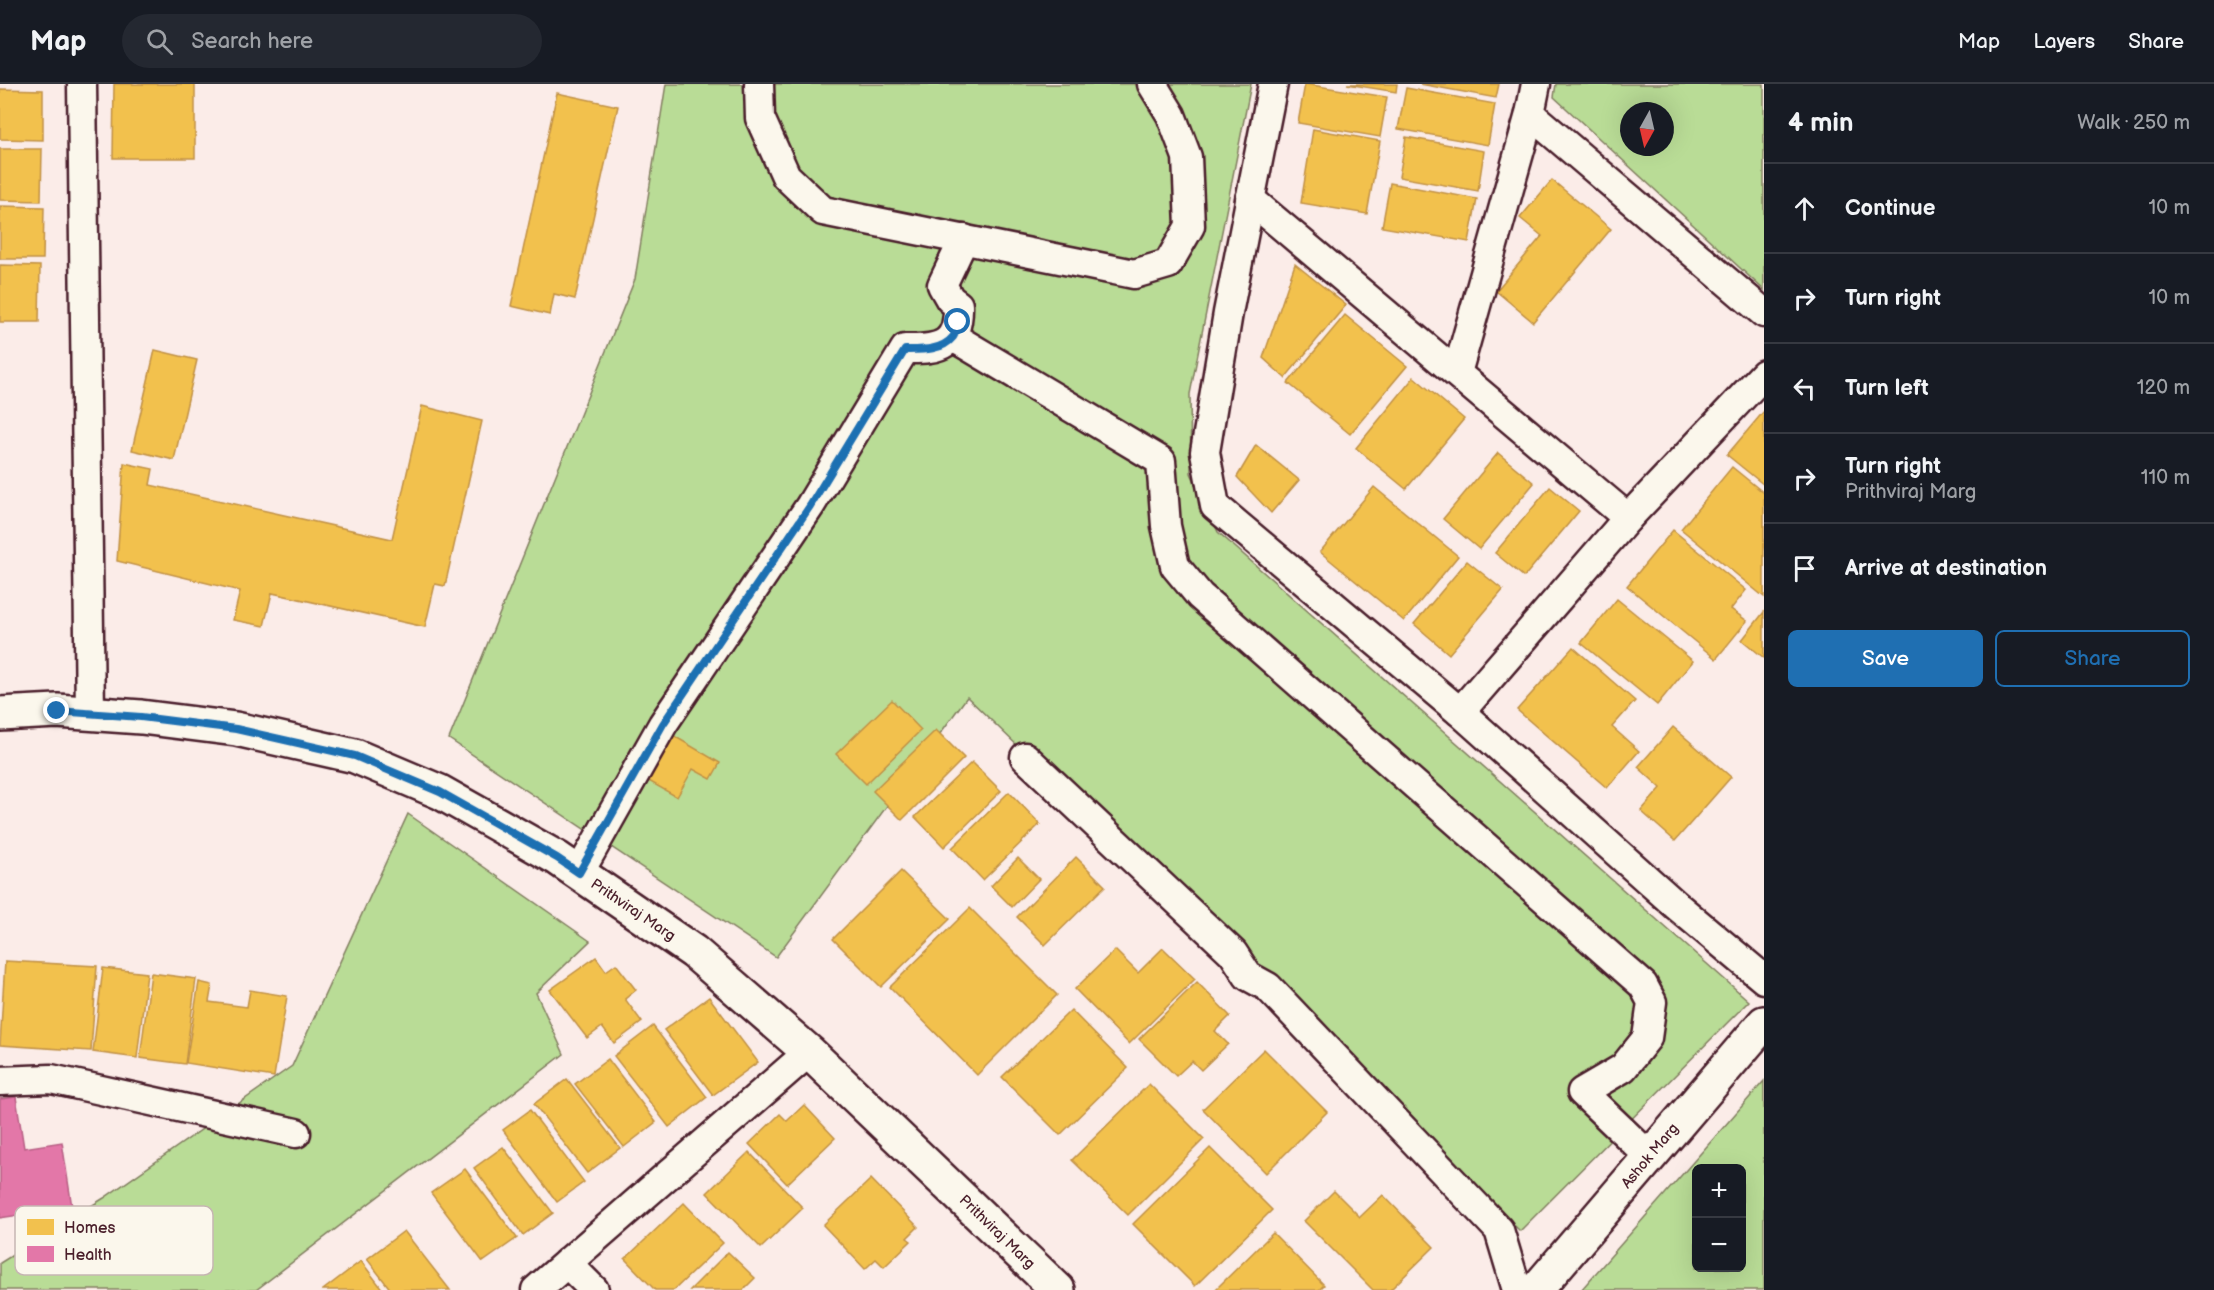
<!DOCTYPE html>
<meta charset="utf-8">
<style>
:root{--surface:#171b24;--page:#242831;--text:#f1f3f6;--muted:#9ea1a6;--line:#363941;--accent:#1f6fb2}
body{margin:0;font-family:"Balsamiq Sans",sans-serif;background:var(--page);color:var(--text)}
.controls{position:absolute;right:18px;bottom:18px;display:grid;overflow:hidden;border-radius:9px;box-shadow:0 6px 24px #0002}
.controls button{width:54px;height:54px;display:grid;place-items:center;padding:0;border:0;border-bottom:2px solid var(--line);background:var(--surface);color:var(--text);font:30px sans-serif}
.compass{position:absolute;left:1620px;top:18px;width:54px;height:54px;border-radius:50%;background:var(--surface);box-shadow:0 6px 24px #0002;rotate:188deg}
.stop{position:absolute;width:18px;height:18px;margin:-14px;border:4px solid #1f6fb2;border-radius:50%;background:#fff}
.stop.end{background:#1f6fb2;border-color:#fff;box-shadow:0 2px 6px #0008}
.list{margin:0;padding:0;list-style:none}
h2{display:flex;justify-content:space-between;align-items:center;height:78px;margin:0;padding:0 24px;font-size:26px}
h2 small{font-size:20px;font-weight:400;color:var(--muted)}
.list li{display:grid;grid-template-columns:39px 1fr auto;gap:18px;align-items:center;box-sizing:border-box;height:90px;padding:0 24px;border-top:2px solid var(--line)}
.list b{display:block;font-size:22px;white-space:nowrap}
.list p{margin:0;font-size:20px;white-space:nowrap;color:var(--muted)}
.list em{font-size:20px;font-style:normal;color:var(--muted)}
.actions{display:flex;gap:12px;padding:18px 24px}
.actions a{flex:1;padding:14px 0;border:2px solid var(--accent);border-radius:9px;text-align:center;font-size:21px;color:var(--accent)}
.actions .main{background:var(--accent);color:#fff}
.icon{flex:none;width:33px;height:33px;fill:none;stroke:currentColor;stroke-width:2;stroke-linecap:round;stroke-linejoin:round}
.map{position:relative;flex:none;width:1764px;height:1206px;overflow:hidden}
header{display:flex;align-items:center;gap:36px;box-sizing:border-box;height:84px;padding:0 30px;background:var(--surface);border-bottom:2px solid var(--line)}
header strong{font-size:28px}
nav{display:flex;gap:33px;margin-inline-start:auto;font-size:21px}
.search{width:420px;height:54px;background:var(--page);display:flex;align-items:center;gap:15px;box-sizing:border-box;padding:0 21px;border-radius:33px;color:var(--muted);font-size:22px}
main{display:flex}
aside{flex:1;background:var(--surface)}
.map>svg:first-child{display:block}
.green{fill:#b9dc96;stroke:#827e60;stroke-width:1.5;fill-rule:evenodd}
.homes{fill:#f2c14e;stroke:#c09044;stroke-width:1.5}
.health{fill:#e377a8;stroke:#b55d82;stroke-width:1.5}
.lines{fill:none;stroke-linecap:round;stroke-linejoin:round}
.street-casing{stroke:#4a1f2b;stroke-width:33}
.secondary-casing{stroke:#4a1f2b;stroke-width:38}
.street{stroke:#fbf7ec;stroke-width:28}
.secondary{stroke:#fbf7ec;stroke-width:33}
.route{stroke:#1f6fb2;stroke-width:8}
.labels{text-anchor:middle;dominant-baseline:central;stroke-width:6;stroke-linejoin:round;paint-order:stroke}
.street-label{font-size:15px;fill:#4a1f2b;stroke:#fbf7ec}
.key{fill:#fbf7ec;stroke:#c6b6b2;stroke-width:1.5}
.key-label{font-size:16px;fill:#4a1f2b}
</style>
<header>
<strong>Map</strong>
<div class="search"><svg class="icon" aria-label="search" viewBox="0 0 24 24"><circle cx="10" cy="10" r="6"/><path d="M15 15l6 6"/></svg>Search here</div>
<nav><a>Map</a><a>Layers</a><a>Share</a></nav>
</header>
<main>
<div class="map">
<svg width="1764" height="1206" viewBox="0 0 1764 1206">
<rect width="100%" height="100%" fill="#fbece8"/>
<filter id="ink" filterUnits="userSpaceOnUse"><feTurbulence type="fractalNoise" baseFrequency=".0167" numOctaves="2"/><feDisplacementMap in="SourceGraphic" scale="12" xChannelSelector="R" yChannelSelector="G"/><feConvolveMatrix kernelMatrix="1 2 1 2 8 2 1 2 1" color-interpolation-filters="sRGB"/></filter>
<g filter="url(#ink)">
<!-- green -->
<g class="green">
<path d="M666,0H1251L1190,310L1191,389L1218,448L1749,917L1520,1147L967,613L776,873L449,655L635,195Z"/>
<path d="M1556,0H1764V206L1554,13ZM1629,27H1665V63H1629Z"/>
<path d="M408,730L590,857L536,909L564,970L256,1206H0V1179L104,1114L292,982Z"/>
<path d="M1764,997V1206H1581ZM1742,1084V1184H1696V1084Z"/>
</g>
<!-- homes -->
<g class="homes">
<path d="M114,0H195V74H113Z"/>
<path d="M1305,0L1387,13L1380,53L1298,39Z"/>
<path d="M1347,0H1397L1396,8Z"/>
<path d="M1420,0H1499L1496,14Z"/>
<path d="M1406,4L1495,20L1488,61L1398,45Z"/>
<path d="M0,5L43,6V56L0,55Z"/>
<path d="M557,9L618,22L575,215L554,210L550,231L511,222Z"/>
<path d="M1313,45L1380,57L1367,130L1301,119Z"/>
<path d="M1406,53L1484,67L1478,107L1399,93Z"/>
<path d="M0,65H42L41,117L0,116Z"/>
<path d="M1552,96L1611,145L1533,238L1496,207L1542,152L1520,134Z"/>
<path d="M1390,99L1477,115L1469,158L1382,143Z"/>
<path d="M0,122L44,123L43,175H0Z"/>
<path d="M1295,180L1346,221L1285,294L1263,274Z"/>
<path d="M0,181L40,182L39,238H0Z"/>
<path d="M1345,231L1407,282L1350,350L1288,299Z"/>
<path d="M155,266L197,276L174,376L132,366Z"/>
<path d="M1414,293L1464,335L1406,405L1356,364Z"/>
<path d="M422,322L482,337L445,502L435,500L425,543L272,509L264,542L233,536L240,507L117,477L124,379L153,385L150,401L392,455Z"/>
<path d="M1764,327V401L1727,371Z"/>
<path d="M1256,361L1299,396L1271,429L1237,393Z"/>
<path d="M1498,369L1534,399L1479,465L1443,435Z"/>
<path d="M1732,383L1764,409V513L1681,445Z"/>
<path d="M1374,403L1458,472L1404,537L1320,468Z"/>
<path d="M1550,403L1579,427L1524,493L1495,469Z"/>
<path d="M1673,446L1746,506L1731,525L1747,537L1716,575L1627,502Z"/>
<path d="M1467,477L1503,506L1449,570L1414,540Z"/>
<path d="M1617,515L1693,577L1657,621L1581,559Z"/>
<path d="M1764,528V574L1742,556Z"/>
<path d="M1573,563L1635,617L1612,643L1639,667L1607,704L1517,626Z"/>
<path d="M892,616L921,646L866,700L836,670Z"/>
<path d="M1673,643L1731,693L1675,757L1641,727L1661,704L1638,683Z"/>
<path d="M936,646L964,674L902,736L873,707Z"/>
<path d="M674,652L720,679L711,695L693,685L677,713L638,691L658,657L668,663Z"/>
<path d="M972,678L1001,707L944,763L915,733Z"/>
<path d="M1009,708L1040,740L983,796L952,764Z"/>
<path d="M1076,773L1105,802L1045,861L1017,833Z"/>
<path d="M1018,774L1039,795L1012,823L991,802Z"/>
<path d="M901,787L950,835L881,903L833,855Z"/>
<path d="M970,824L1057,911L977,991L890,903Z"/>
<path d="M1163,864L1195,895L1129,960L1075,905L1115,866L1138,889Z"/>
<path d="M596,873L606,887L616,880L636,906L625,915L642,938L614,959L602,943L587,954L550,906Z"/>
<path d="M5,877L97,882L91,967L0,961Z"/>
<path d="M103,884L147,889L137,974L93,968Z"/>
<path d="M151,889L196,895L185,980L140,974Z"/>
<path d="M199,898L212,901L209,918L247,923L250,906L287,912L274,993L186,979Z"/>
<path d="M1197,898L1230,932L1215,947L1228,960L1201,986L1192,977L1176,992L1139,955Z"/>
<path d="M709,913L758,978L713,1011L664,946Z"/>
<path d="M1071,926L1128,984L1060,1051L1002,993Z"/>
<path d="M653,942L707,1013L669,1043L614,972Z"/>
<path d="M1264,965L1327,1028L1266,1089L1203,1025Z"/>
<path d="M608,975L656,1038L624,1063L575,1000Z"/>
<path d="M567,995L620,1064L587,1089L534,1020Z"/>
<path d="M1149,1000L1204,1055L1128,1131L1072,1076Z"/>
<path d="M804,1021L835,1054L787,1100L749,1060L780,1030L787,1037Z"/>
<path d="M530,1026L584,1098L557,1118L503,1046Z"/>
<path d="M503,1063L553,1129L523,1151L474,1084Z"/>
<path d="M1210,1064L1272,1126L1195,1202L1133,1140Z"/>
<path d="M749,1068L803,1124L761,1164L707,1109Z"/>
<path d="M465,1085L517,1154L483,1178L431,1109Z"/>
<path d="M871,1095L918,1143L907,1154L911,1157L884,1183L876,1175L865,1185L823,1141Z"/>
<path d="M1334,1107L1360,1133L1383,1111L1434,1163L1390,1206H1373L1304,1137Z"/>
<path d="M684,1119L723,1159L674,1206H655L625,1175Z"/>
<path d="M404,1147L450,1206H391L367,1175Z"/>
<path d="M1273,1149L1324,1201L1319,1206H1215Z"/>
<path d="M728,1168L755,1194L743,1206H690Z"/>
<path d="M361,1177L383,1206H323Z"/>
</g>
<!-- health -->
<path class="health" d="M16,1013L24,1064L62,1058L72,1123L0,1134V1015Z"/>
<g class="lines">
<!-- street casing -->
<g class="street-casing">
<g id="street">
<path d="M82,0L90,629"/>
<path d="M759,0L760,34L786,92L823,127L1134,190L1168,180L1190,142L1187,73L1171,31L1152,0"/>
<path d="M1273,0L1228,229L1205,368L1215,422L1460,628L1677,822L1764,895"/>
<path d="M1536,0L1530,30L1764,229"/>
<path d="M1250,115L1628,434"/>
<path d="M953,253L1161,377L1166,442L1175,482L1200,512L1643,901L1652,918L1647,954L1623,984L1582,1008L1650,1073"/>
<path d="M1457,289L1530,30"/>
<path d="M1460,628L1628,434L1764,290"/>
<path d="M1025,673L1233,869L1248,892L1268,903L1499,1146L1517,1206"/>
<path d="M579,789L663,640L810,422L905,265C941,266 959,261 958,221L950,215L942,201L964,155"/>
<path d="M0,997L51,995L296,1049"/>
<path d="M567,1179L594,1206"/>
<path d="M536,1206L809,968"/>
</g>
</g>
<!-- secondary casing -->
<g class="secondary-casing">
<g id="secondary">
<path d="M0,630L57,627L141,633L236,645L355,672L440,708L557,774L694,868L809,968L1058,1206"/>
<path d="M1536,1206L1764,939"/>
</g>
</g>
<!-- street -->
<use href="#street" class="street"/>
<!-- secondary -->
<use href="#secondary" class="secondary"/>
</g>
</g>
<g class="lines" filter="url(#ink)">
<!-- route -->
<path class="route" d="M57,627L141,633L236,645L355,672L440,708L557,774L579,789L663,640L810,422L905,266C921,266 942,267 953,253C956,249 957,242 958,238"/>
</g>
<g class="labels">
<!-- street labels -->
<g class="street-label">
<text transform="translate(633 826) rotate(34)">Prithviraj Marg</text>
<text transform="translate(1650 1072) rotate(-50)">Ashok Marg</text>
<text transform="translate(997 1148) rotate(44)">Prithviraj Marg</text>
</g>
</g>
<!-- legend -->
<rect x="15" y="1122" width="198" height="69" rx="9" class="key"/>
<rect x="27" y="1135" width="27" height="16" fill="#f2c14e"/>
<rect x="27" y="1162" width="27" height="16" fill="#e377a8"/>
<g class="key-label">
<text x="64" y="1149">Homes</text>
<text x="64" y="1176">Health</text>
</g>
</svg>
<div class="controls">
<button>+</button>
<button>−</button>
</div>
<svg class="compass" viewBox="-18 -18 36 36"><path d="M0-13l5 13h-10z" fill="#e53935"/><path d="M0 13l5-13h-10z" fill="#9ea1a6"/></svg>
<div class="stop" style="left:958px;top:238px"></div>
<div class="stop end" style="left:57px;top:627px"></div>
</div>
<aside>
<h2>4 min<small>Walk · 250 m</small></h2>
<ul class="list">
<li><svg class="icon" aria-label="ahead" viewBox="0 0 24 24"><path d="M12 20V5M6 11l6-6 6 6"/></svg><div><b>Continue</b></div><em>10 m</em></li>
<li><svg class="icon" aria-label="right" viewBox="0 0 24 24"><path d="M7 20v-9h11M14 6l5 5-5 5"/></svg><div><b>Turn right</b></div><em>10 m</em></li>
<li><svg class="icon" aria-label="left" viewBox="0 0 24 24"><path d="M17 20v-9H6M10 6l-5 5 5 5"/></svg><div><b>Turn left</b></div><em>120 m</em></li>
<li><svg class="icon" aria-label="right" viewBox="0 0 24 24"><path d="M7 20v-9h11M14 6l5 5-5 5"/></svg><div><b>Turn right</b><p>Prithviraj Marg</p></div><em>110 m</em></li>
<li><svg class="icon" aria-label="arrive" viewBox="0 0 24 24"><path d="M6 21V4h12l-3 4 3 4H6"/></svg><div><b>Arrive at destination</b></div></li>
</ul>
<div class="actions"><a class="main">Save</a><a>Share</a></div>
</aside>
</main>
